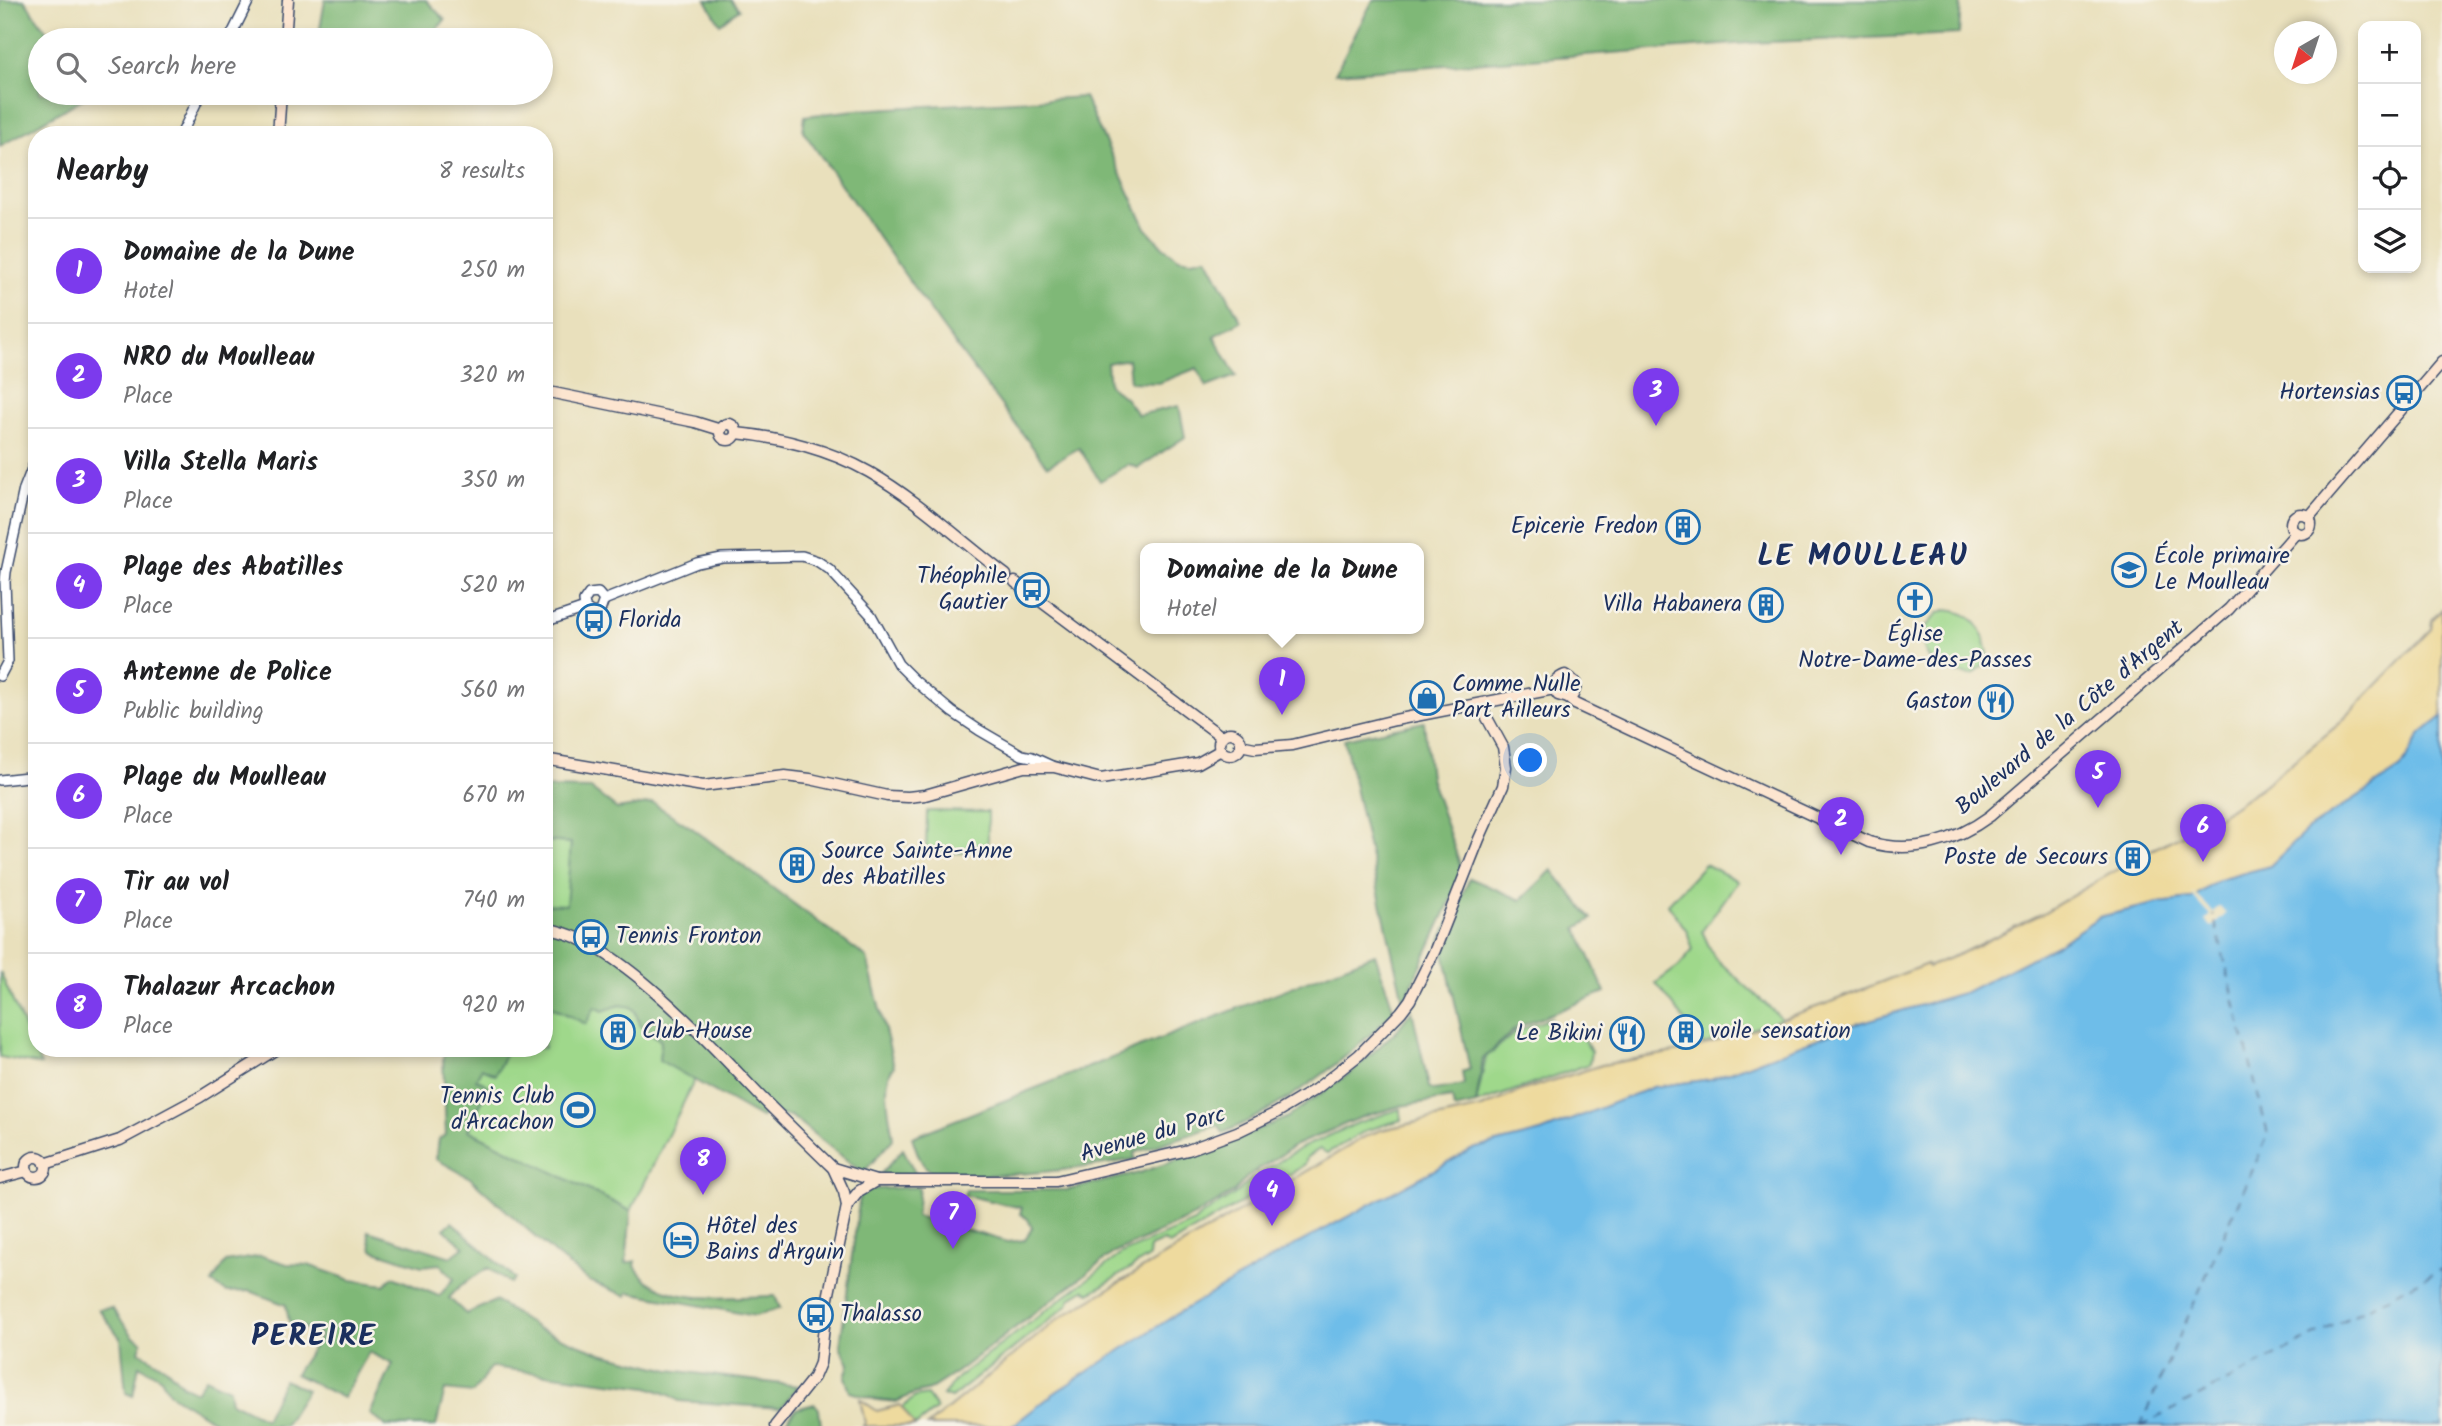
<!DOCTYPE html>
<meta charset="utf-8">
<style>
:root{--surface:#fff;--page:#f6f6f6;--text:#202124;--muted:#757577;--line:#e0e0e0;--accent:#7c3aed}
body{margin:0;font-family:Kalam,sans-serif;background:var(--page);color:var(--text)}
.controls{position:absolute;right:21px;top:21px;display:grid;overflow:hidden;border-radius:14px;box-shadow:0 4px 10px #0003}
.controls button{width:63px;height:63px;display:grid;place-items:center;padding:0;border:0;border-bottom:2px solid var(--line);background:var(--surface);color:var(--text);font:35px sans-serif}
.compass{position:absolute;left:2274px;top:21px;width:63px;height:63px;border-radius:50%;background:var(--surface);box-shadow:0 4px 10px #0003;rotate:219deg}
.you{position:absolute;left:1531px;top:761px;width:24px;height:24px;margin:-18px;border:5px solid #fff;border-radius:50%;background:#1a73e8;box-shadow:0 0 0 10px #1a73e833}
.badge{display:grid;place-items:center;width:46px;height:46px;border-radius:50%;background:var(--accent);color:#fff;font-size:23px;font-weight:700}
.pin{position:absolute;translate:-50% -58px;filter:drop-shadow(0 2px 4px #0008)}
.pin::after{content:'';position:absolute;top:37px;width:24px;height:21px;background:inherit;clip-path:polygon(0 0,100% 0,50% 100%)}
.popup{position:absolute;left:1140px;top:543px;width:284px;height:91px;box-sizing:border-box;display:grid;place-content:center;border-radius:14px;background:var(--surface);filter:drop-shadow(0 2px 5px #0005);font-size:23px;white-space:nowrap;color:var(--muted)}
.popup b{font-size:26px;color:var(--text)}
.popup::after{content:'';position:absolute;left:50%;top:100%;margin-left:-14px;border:14px solid transparent;border-top-color:var(--surface)}
.list{margin:0;padding:0;list-style:none}
h2{display:flex;justify-content:space-between;align-items:center;height:91px;margin:0;padding:0 28px;font-size:30px}
h2 small{font-size:23px;font-weight:400;color:var(--muted)}
.list li{display:grid;grid-template-columns:46px 1fr auto;gap:21px;align-items:center;box-sizing:border-box;height:105px;padding:0 28px;border-top:2px solid var(--line)}
.list b{display:block;font-size:26px;white-space:nowrap}
.list p{margin:0;font-size:23px;white-space:nowrap;color:var(--muted)}
.list em{font-size:23px;font-style:normal;color:var(--muted)}
.icon{flex:none;width:38px;height:38px;fill:none;stroke:currentColor;stroke-width:2;stroke-linecap:round;stroke-linejoin:round}
.map{position:relative;flex:none;width:2442px;height:1426px;overflow:hidden}
.search{position:absolute;background:var(--surface);box-shadow:0 4px 10px #0003;left:28px;top:28px;width:525px;height:77px;display:flex;align-items:center;gap:18px;box-sizing:border-box;padding:0 24px;border-radius:38px;color:var(--muted);font-size:26px}
.panel{position:absolute;background:var(--surface);box-shadow:0 4px 10px #0003;left:28px;top:126px;width:525px;height:931px;border-radius:28px}
.map>svg:first-child{display:block}
.green{fill:#9fd88b;stroke:#5d8474;stroke-width:2}
.forest{fill:#7fb877;stroke:#4d746a;stroke-width:2}
.sand{fill:#eeda9e;stroke:#84847e;stroke-width:2}
.water{fill:#6ebde9;stroke:#4476a4;stroke-width:2}
.pier{fill:#e9e0bc}
.lines{fill:none;stroke-linecap:round;stroke-linejoin:round}
.ferry{stroke:#305281;stroke-width:2;stroke-dasharray:9 7;stroke-linecap:butt}
.tertiary-casing{stroke:#3a4a6c;stroke-width:12}
.secondary-casing{stroke:#3a4a6c;stroke-width:13}
.tertiary{stroke:#fff;stroke-width:9}
.secondary{stroke:#fce5d0;stroke-width:10}
.labels{text-anchor:middle;dominant-baseline:central;stroke-width:5;stroke-linejoin:round;paint-order:stroke}
.poi-label{font-size:23px;fill:#1b2f5e;stroke:#f7f3e8;text-anchor:start}
.street-label{font-size:23px;fill:#1b2f5e;stroke:#f7f3e8}
.district-label{font-size:30px;font-weight:bold;letter-spacing:2px;fill:#1b2f5e;stroke:#f7f3e8}
</style>
<div class="map">
<svg width="2442" height="1426" viewBox="0 0 2442 1426">
<rect width="100%" height="100%" fill="#f7f3e8"/>
<filter id="ink" filterUnits="userSpaceOnUse"><feTurbulence type="fractalNoise" baseFrequency=".0143" numOctaves="2"/><feDisplacementMap in="SourceGraphic" scale="14" xChannelSelector="R" yChannelSelector="G"/><feConvolveMatrix kernelMatrix="1 2 1 2 8 2 1 2 1" color-interpolation-filters="sRGB"/></filter>
<filter id="wash" filterUnits="userSpaceOnUse"><feTurbulence type="fractalNoise" baseFrequency=".00686" numOctaves="4" result="noise"/><feDisplacementMap in="SourceGraphic" scale="28" xChannelSelector="R" yChannelSelector="G"/><feGaussianBlur stdDeviation="1.57" result="paint"/><feColorMatrix in="noise" values="0 0 0 0 0 0 0 0 0 0 0 0 0 0 0 0 0 1.4 0 .05"/><feComposite in="paint" operator="in"/></filter>
<g filter="url(#wash)">
<rect width="100%" height="100%" fill="#e9e0bc"/>
<!-- green -->
<g class="green">
<path d="M1945,610C1976,611 1986,633 1989,661L1973,675C1942,673 1922,665 1922,631L1938,613Z"/>
<path d="M927,811L988,812V845H968V853L926,852Z"/>
<path d="M544,841L571,843L566,917L544,916Z"/>
<path d="M1705,864L1738,881L1702,931L1714,957L1782,1019L1704,1045L1656,983L1679,966L1693,950L1687,931L1668,904Z"/>
<path d="M0,972L39,1061L41,1065L0,1057Z"/>
<path d="M544,1003L586,1024L594,1007L626,1005L631,1007L635,1011L640,1025L661,1041L695,1079L631,1211L468,1130L489,1087L476,1079L482,1067L495,1074L508,1048H544Z"/>
<path d="M1551,1018C1557,1033 1567,1035 1583,1036L1591,1052L1589,1064L1476,1104L1486,1057L1517,1031Z"/>
<path d="M1400,1109L1401,1120L1367,1130L1327,1153L1320,1149L1307,1157L1305,1165L1169,1245L1164,1241L1150,1247L1149,1257L1090,1293L1084,1290L1070,1299L1068,1305L951,1398L943,1395L958,1377L1121,1254L1194,1222L1199,1217L1238,1192L1250,1180L1299,1149L1360,1122Z"/>
<path d="M927,1395L937,1409L915,1426L901,1409L915,1397Z"/>
</g>
<!-- forest -->
<g class="forest">
<path d="M0,0H24L53,40H40V93L91,94L0,146Z"/>
<path d="M325,0H426L445,20L427,40H318Z"/>
<path d="M706,0H731L739,9L720,24Z"/>
<path d="M1373,0H1961L1959,34L1749,43L1335,73Z"/>
<path d="M1084,97L1146,228L1163,247L1179,258L1192,260L1207,257L1241,321L1214,336L1236,376L1207,387L1197,368L1159,383L1130,382L1128,359L1107,363L1109,385L1125,398L1138,415L1179,406L1185,437L1138,468L1129,464L1100,481L1079,448L1047,466L942,327L803,131L805,116L856,110Z"/>
<path d="M1424,722L1430,778L1463,873L1405,1000H1403L1344,739Z"/>
<path d="M544,788L591,789L617,809L653,803L692,828L867,958L894,1066C880,1083 891,1119 893,1139L863,1173L791,1116L764,1114L761,1118L659,1060L661,1041L640,1025L635,1011L631,1007L620,1005L603,1011L595,1007L586,1024L544,1003V904L566,905L571,843L544,841Z"/>
<path d="M1552,870L1592,919L1577,928L1605,992L1516,1028L1483,1059L1476,1104L1454,1109L1452,1098L1400,1106L1362,1117L1296,1145L1246,1178L1235,1191L1194,1216L1112,1254L957,1372L929,1390L913,1394L896,1402L877,1400L850,1392L845,1377L849,1364L840,1346L860,1195L874,1189L919,1187L916,1216L1008,1242L1025,1240L1032,1228L1028,1219L1020,1214L1022,1208L964,1195L966,1190H1067L1139,1173L1220,1145L1286,1118L1353,1071L1397,1030L1412,1010L1429,1087L1434,1090L1464,1085L1462,1072L1470,1069L1441,940L1470,878L1521,900Z"/>
<path d="M1375,954L1394,1011C1345,1062 1288,1104 1223,1133L1219,1125L1134,1153L1135,1159C1080,1169 1027,1176 972,1175C958,1175 941,1178 929,1170C919,1163 916,1148 912,1137Z"/>
<path d="M448,1048H508L495,1075L482,1068L476,1079L489,1086L468,1130L631,1211L626,1263L636,1261L635,1266C659,1309 734,1296 775,1296L780,1308L755,1316L628,1292L627,1296L589,1281L556,1255L470,1178L436,1159L439,1139L446,1135L443,1057Z"/>
<path d="M903,1149L916,1175L878,1177Z"/>
<path d="M452,1222L515,1279L510,1283L488,1268L460,1286L449,1298L466,1314L495,1301L539,1329L601,1353L670,1370L798,1386L781,1408L679,1401L670,1395L648,1387L491,1367L473,1393L445,1390L436,1426H386L370,1414L393,1364L369,1352L343,1398L295,1374L321,1335L289,1322L286,1305L250,1291L227,1292L212,1283L226,1262L262,1256L287,1264L308,1265L351,1280L384,1285L393,1277L439,1296L454,1279L440,1264L422,1266L372,1250L368,1231L451,1257L464,1247L444,1229Z"/>
<path d="M112,1308L133,1336L142,1341L139,1351L167,1369L182,1385L196,1392L205,1378L229,1389L231,1402L265,1419L284,1380L307,1390L284,1426H222L170,1394L161,1378L139,1365L133,1396L126,1393L121,1339L99,1309Z"/>
<path d="M815,1404L819,1409L821,1426H782L796,1409Z"/>
</g>
<!-- sand -->
<g class="sand">
<path d="M2442,609V717L2421,734L2401,768L2307,830L2270,866L2219,880L2191,899L2159,903L2099,917L2059,944L1966,992L1856,1024L1711,1079L1653,1087L1541,1132L1473,1149L1297,1244L1180,1312L1056,1392L1012,1426H927L1058,1319L1368,1135L1381,1130L1482,1108L1523,1090L1602,1065L1697,1048L1828,1003L1927,964L1928,967L1962,953L2041,914L2149,851L2206,823L2208,824L2263,786L2339,724L2431,629L2432,620Z"/>
<path d="M860,1399L877,1411L900,1405L915,1426H863L865,1423Z"/>
</g>
<!-- water -->
<path class="water" d="M2442,717V1426H1012L1056,1392L1180,1312L1297,1244L1473,1149L1541,1132L1653,1087L1711,1079L1856,1024L1966,992L2059,944L2099,917L2159,903L2191,899L2219,880L2270,866L2307,830L2401,768L2421,734Z"/>
<!-- pier -->
<path class="pier" d="M2194,892L2213,912L2219,906L2226,914L2212,927L2205,920L2210,915L2191,894Z"/>
<g class="lines">
<!-- ferry -->
<g class="ferry">
<path d="M2140,1426L2268,1135L2213,914"/>
<path d="M2141,1426L2442,1269"/>
</g>
</g>
</g>
<g filter="url(#ink)">
<g class="lines">
<!-- tertiary casing -->
<g class="tertiary-casing">
<g id="tertiary">
<path d="M229,40L249,0"/>
<path d="M181,135L201,93"/>
<path d="M604,600L697,563L722,558L802,556L817,561L829,569L871,615L898,664L914,680L952,712L979,730L1022,755L1032,757L1054,767"/>
<path d="M585,608L584,601L589,594L598,593L604,600"/>
<path d="M585,608L593,613L600,611L604,600"/>
<path d="M544,622L585,608"/>
<path d="M0,676L8,661L5,582L6,572L24,489L37,456"/>
<path d="M0,780L37,776"/>
</g>
</g>
<!-- secondary casing -->
<g class="secondary-casing">
<g id="secondary">
<path d="M285,40L288,0"/>
<path d="M278,135L281,93"/>
<path d="M544,391L695,422L721,430"/>
<circle cx="728" cy="432" r="8"/>
<path d="M736,433C780,437 830,450 869,472C918,500 961,541 1006,575"/>
<circle cx="2301" cy="524" r="10"/>
<path d="M2309,517L2442,362"/>
<path d="M1015,582L1222,737"/>
<path d="M1554,689L1558,695L1568,698L1575,704L1869,842C1912,855 1956,841 1990,816L2229,609L2296,533"/>
<path d="M1554,689C1554,681 1558,678 1565,675L1575,682L1576,686L1573,695L1568,698"/>
<circle cx="1230" cy="744" r="11"/>
<path d="M1240,745L1255,748L1292,745L1395,720L1554,689"/>
<path d="M544,759L703,786L785,776L810,779L887,796L908,797L925,795L1024,767H1054L1101,779L1198,763L1221,750"/>
<path d="M544,929C611,932 716,1050 761,1097C785,1121 809,1145 833,1168L844,1192L847,1206L826,1308L820,1363L814,1377L775,1426"/>
<circle cx="36" cy="1167" r="10"/>
<path d="M45,1164L120,1140L200,1097L278,1048"/>
<path d="M833,1168L876,1181H1056L1188,1150L1237,1132L1276,1113L1316,1089L1359,1055L1401,1012L1410,1000L1435,950L1479,839L1503,786L1506,767L1503,747L1480,705"/>
<path d="M0,1178L27,1171"/>
<path d="M847,1206L859,1191L876,1181"/>
</g>
</g>
<!-- tertiary -->
<use href="#tertiary" class="tertiary"/>
<!-- secondary -->
<use href="#secondary" class="secondary"/>
</g>
</g>
<!-- icons -->
<defs>
<g id="bus-ring" transform="scale(1.75)"><circle r="9.5" fill="#f7f3e8" stroke="#1f6fb2" stroke-width="1.5"/><path d="M-5-6H5V4H4V6H2V4H-2V6H-4V4H-5ZM-3.5-4V0h7V-4ZM-3.5 1.2v1.5H-2V1.2ZM2 1.2v1.5H3.5V1.2Z" fill="#1f6fb2"/></g>
<g id="building-ring" transform="scale(1.75)"><circle r="9.5" fill="#f7f3e8" stroke="#1f6fb2" stroke-width="1.5"/><path d="M-4-6H4V6H1V3H-1V6H-4ZM-2.5-4.3h1.7v1.8h-1.7ZM.8-4.3h1.7v1.8H.8ZM-2.5-1h1.7V.8h-1.7ZM.8-1h1.7V.8H.8Z" fill="#1f6fb2"/></g>
<g id="school-ring" transform="scale(1.75)"><circle r="9.5" fill="#f7f3e8" stroke="#1f6fb2" stroke-width="1.5"/><path d="M0-5L7-2L0 1L-7-2ZM-4 1L0 2.5L4 1V4Q0 6-4 4Z" fill="#1f6fb2"/></g>
<g id="church-ring" transform="scale(1.75)"><circle r="9.5" fill="#f7f3e8" stroke="#1f6fb2" stroke-width="1.5"/><path d="M-1.2-6h2.4v3.5h3.3v2.4h-3.3V6h-2.4V-.1h-3.3v-2.4h3.3Z" fill="#1f6fb2"/></g>
<g id="shop-ring" transform="scale(1.75)"><circle r="9.5" fill="#f7f3e8" stroke="#1f6fb2" stroke-width="1.5"/><path d="M-5-2.5h2.3a2.7 3.5 0 0 1 5.4 0H5L5.5 6h-11ZM-1.5-2.5h3a1.5 2.3 0 0 0-3 0Z" fill="#1f6fb2"/></g>
<g id="restaurant-ring" transform="scale(1.75)"><circle r="9.5" fill="#f7f3e8" stroke="#1f6fb2" stroke-width="1.5"/><path d="M-5-6h1v4h1v-4h1v4h1v-4h1v5L-1.5 .5V6h-2V.5L-5-1ZM5-6V6H3V1.5H1.5Q1.5-4 5-6Z" fill="#1f6fb2"/></g>
<g id="stadium-ring" transform="scale(1.75)"><circle r="9.5" fill="#f7f3e8" stroke="#1f6fb2" stroke-width="1.5"/><path d="M0-5a6.5 5 0 1 0 0 10a6.5 5 0 1 0 0-10ZM-3.5-1.8h7v3.6h-7Z" fill="#1f6fb2"/></g>
<g id="hotel-ring" transform="scale(1.75)"><circle r="9.5" fill="#f7f3e8" stroke="#1f6fb2" stroke-width="1.5"/><path d="M-6-4.5h1.5V1H6V5H4.5V3h-9V5H-6ZM-4 0a1.8 1.8 0 1 1 3.6 0ZM.5 0V-2.5h3Q6-2.5 6 0Z" fill="#1f6fb2"/></g>
</defs>
<g fill-rule="evenodd">
<use href="#bus-ring" x="2404" y="393"/>
<use href="#building-ring" x="1683" y="527"/>
<use href="#school-ring" x="2129" y="570"/>
<use href="#bus-ring" x="1032" y="590"/>
<use href="#church-ring" x="1915" y="600"/>
<use href="#building-ring" x="1766" y="605"/>
<use href="#bus-ring" x="594" y="621"/>
<use href="#shop-ring" x="1427" y="698"/>
<use href="#restaurant-ring" x="1996" y="702"/>
<use href="#building-ring" x="2133" y="858"/>
<use href="#building-ring" x="797" y="865"/>
<use href="#bus-ring" x="591" y="937"/>
<use href="#building-ring" x="618" y="1032"/>
<use href="#building-ring" x="1686" y="1032"/>
<use href="#restaurant-ring" x="1627" y="1034"/>
<use href="#stadium-ring" x="578" y="1110"/>
<use href="#hotel-ring" x="681" y="1240"/>
<use href="#bus-ring" x="816" y="1315"/>
</g>
<g class="labels">
<!-- poi labels -->
<g class="poi-label">
<text x="2380" y="393" text-anchor="end">Hortensias</text>
<text x="1658" y="527" text-anchor="end">Epicerie Fredon</text>
<text x="2154" y="557">École primaire<tspan x="2154" dy="26">Le Moulleau</tspan></text>
<text x="1007" y="577" text-anchor="end">Théophile<tspan x="1007" dy="26">Gautier</tspan></text>
<text x="1742" y="605" text-anchor="end">Villa Habanera</text>
<text x="618" y="621">Florida</text>
<text x="1915" y="635" text-anchor="middle">Église<tspan x="1915" dy="26">Notre-Dame-des-Passes</tspan></text>
<text x="1452" y="685">Comme Nulle<tspan x="1452" dy="26">Part Ailleurs</tspan></text>
<text x="1972" y="702" text-anchor="end">Gaston</text>
<text x="822" y="852">Source Sainte-Anne<tspan x="822" dy="26">des Abatilles</tspan></text>
<text x="2108" y="858" text-anchor="end">Poste de Secours</text>
<text x="616" y="937">Tennis Fronton</text>
<text x="642" y="1032">Club-House</text>
<text x="1710" y="1032">voile sensation</text>
<text x="1602" y="1034" text-anchor="end">Le Bikini</text>
<text x="554" y="1097" text-anchor="end">Tennis Club<tspan x="554" dy="26">d'Arcachon</tspan></text>
<text x="706" y="1227">Hôtel des<tspan x="706" dy="26">Bains d'Arguin</tspan></text>
<text x="840" y="1315">Thalasso</text>
</g>
<!-- street labels -->
<g class="street-label">
<text transform="translate(2070 718) rotate(-40)">Boulevard de la Côte d'Argent</text>
<text transform="translate(1153 1135) rotate(-16)">Avenue du Parc</text>
</g>
<!-- district labels -->
<g class="district-label">
<text x="1863" y="557">LE MOULLEAU</text>
<text x="314" y="1337">PEREIRE</text>
</g>
</g>
</svg>
<div class="controls">
<button>+</button>
<button>−</button>
<button><svg class="icon" aria-label="locate" viewBox="0 0 24 24"><circle cx="12" cy="12" r="6"/><path d="M12 2v4M12 18v4M2 12h4M18 12h4"/></svg></button>
<button><svg class="icon" aria-label="layers" viewBox="0 0 24 24"><path d="M12 4l9 5-9 5-9-5zM3 14l9 5 9-5"/></svg></button>
</div>
<svg class="compass" viewBox="-18 -18 36 36"><path d="M0-13l5 13h-10z" fill="#e53935"/><path d="M0 13l5-13h-10z" fill="#757577"/></svg>
<div class="you"></div>
<div class="pin badge" style="left:1282px;top:715px">1</div>
<div class="popup"><b>Domaine de la Dune</b>Hotel</div>
<div class="pin badge" style="left:1841px;top:855px">2</div>
<div class="pin badge" style="left:1656px;top:426px">3</div>
<div class="pin badge" style="left:1272px;top:1226px">4</div>
<div class="pin badge" style="left:2098px;top:808px">5</div>
<div class="pin badge" style="left:2203px;top:862px">6</div>
<div class="pin badge" style="left:953px;top:1249px">7</div>
<div class="pin badge" style="left:703px;top:1195px">8</div>
<div class="search"><svg class="icon" aria-label="search" viewBox="0 0 24 24"><circle cx="10" cy="10" r="6"/><path d="M15 15l6 6"/></svg>Search here</div>
<section class="panel">
<h2>Nearby<small>8 results</small></h2>
<ul class="list">
<li><span class="badge">1</span><div><b>Domaine de la Dune</b><p>Hotel</p></div><em>250 m</em></li>
<li><span class="badge">2</span><div><b>NRO du Moulleau</b><p>Place</p></div><em>320 m</em></li>
<li><span class="badge">3</span><div><b>Villa Stella Maris</b><p>Place</p></div><em>350 m</em></li>
<li><span class="badge">4</span><div><b>Plage des Abatilles</b><p>Place</p></div><em>520 m</em></li>
<li><span class="badge">5</span><div><b>Antenne de Police</b><p>Public building</p></div><em>560 m</em></li>
<li><span class="badge">6</span><div><b>Plage du Moulleau</b><p>Place</p></div><em>670 m</em></li>
<li><span class="badge">7</span><div><b>Tir au vol</b><p>Place</p></div><em>740 m</em></li>
<li><span class="badge">8</span><div><b>Thalazur Arcachon</b><p>Place</p></div><em>920 m</em></li>
</ul>
</section>
</div>
